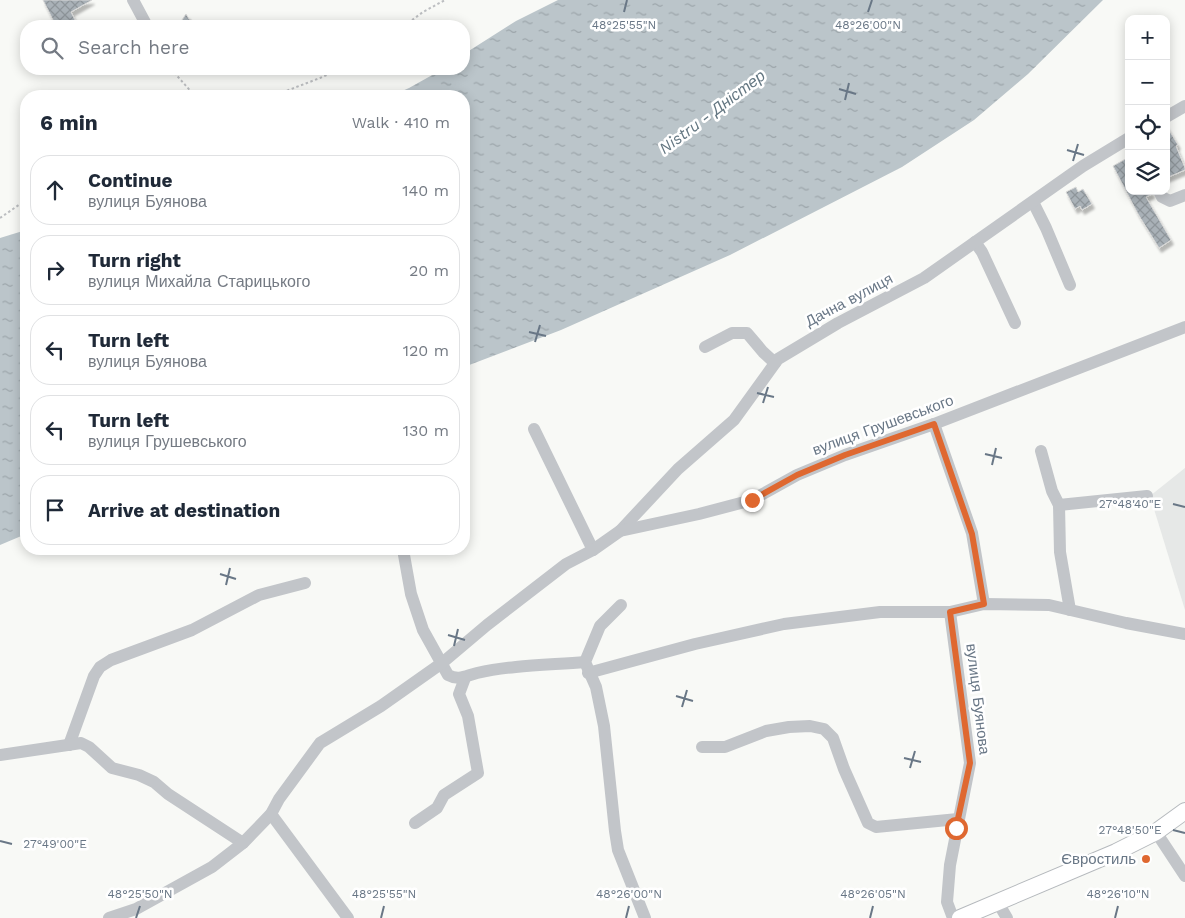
<!DOCTYPE html>
<meta charset="utf-8">
<style>
:root{--surface:#fff;--page:#f2f2f3;--text:#1f2937;--muted:#747a83;--line:#e0e1e3}
body{margin:0;font-family:"Work Sans",sans-serif;background:var(--page);color:var(--text)}
.controls{position:absolute;right:15px;top:15px;display:grid;overflow:hidden;border-radius:10px;box-shadow:0 2px 12px #0003}
.controls button{width:45px;height:45px;display:grid;place-items:center;padding:0;border:0;border-bottom:1px solid var(--line);background:var(--surface);color:var(--text);font:25px sans-serif}
.stop{position:absolute;width:15px;height:15px;margin:-11px;border:4px solid #df6830;border-radius:50%;background:#fff}
.stop.end{background:#df6830;border-color:#fff;box-shadow:0 1px 5px #0008}
.list{margin:0;padding:0;list-style:none}
h2{display:flex;justify-content:space-between;align-items:center;height:65px;margin:0;padding:0 20px;font-size:21px}
h2 small{font-size:16px;font-weight:400;color:var(--muted)}
.list li{display:grid;grid-template-columns:32px 1fr auto;gap:15px;align-items:center;box-sizing:border-box;height:70px;margin:0 10px 10px;padding:0 10px;border:1px solid var(--line);border-radius:20px}
.list b{display:block;font-size:19px;white-space:nowrap}
.list p{margin:0;font-size:16px;white-space:nowrap;color:var(--muted)}
.list em{font-size:16px;font-style:normal;color:var(--muted)}
.icon{flex:none;width:28px;height:28px;fill:none;stroke:currentColor;stroke-width:2;stroke-linecap:round;stroke-linejoin:round}
.map{position:relative;flex:none;width:1185px;height:918px;overflow:hidden}
.search{position:absolute;background:var(--surface);box-shadow:0 2px 12px #0003;left:20px;top:20px;width:450px;height:55px;display:flex;align-items:center;gap:12px;box-sizing:border-box;padding:0 18px;border-radius:20px;color:var(--muted);font-size:19px}
.panel{position:absolute;background:var(--surface);box-shadow:0 2px 12px #0003;left:20px;top:90px;width:450px;height:465px;border-radius:20px}
.map>svg:first-child{display:block}
.built{fill:#e6e8e7}
.water{fill:url(#water-ripples)}
.building{fill:url(#building-cross-hatch);stroke:#dadad9;filter:url(#shadow)}
.lines{fill:none;stroke-linecap:round;stroke-linejoin:round}
.major-casing{stroke:#b5b9bd;stroke-width:18}
.path{stroke:#bcbec1;stroke-width:2;stroke-dasharray:2.5 2.5;stroke-linecap:butt}
.minor{stroke:#c2c5c9;stroke-width:12}
.major{stroke:#fff;stroke-width:16}
.route{stroke:#df6830;stroke-width:6}
.ticks{fill:none;stroke:#697786;stroke-width:2}
.poi-dot{fill:#df6830;stroke:#fff;stroke-width:2}
.labels{text-anchor:middle;dominant-baseline:central;stroke-width:5;stroke-linejoin:round;paint-order:stroke}
.street-label{font-size:15px;fill:#697786;stroke:#fff}
.poi-label{font-size:15px;fill:#697786;stroke:#fff;text-anchor:end}
.water-label{font-size:16px;font-style:italic;fill:#647782;stroke:#fff}
.ticks-label{font-size:12px;text-anchor:middle;fill:#697786;stroke:#fff;stroke-width:5;stroke-linejoin:round;paint-order:stroke}
</style>
<div class="map">
<svg width="1185" height="918" viewBox="0 0 1185 918">
<defs>
<pattern id="water-ripples" width="26" height="14" patternUnits="userSpaceOnUse" patternTransform="scale(1.25)"><rect width="26" height="14" fill="#bbc5ca"/><path d="M2 4q2-2 4 0t4 0M15 11q2-2 4 0t4 0" fill="none" stroke="#9ca5aa"/></pattern>
<pattern id="building-cross-hatch" width="8" height="8" patternUnits="userSpaceOnUse" patternTransform="scale(1.25)"><rect width="8" height="8" fill="#a9b1b7"/><path d="M0 0l8 8M0 8l8-8" fill="none" stroke="#8e959a"/></pattern>
<filter id="shadow"><feDropShadow dx="2.5" dy="4.5" stdDeviation="1" flood-color="#0004"/></filter>
</defs>
<rect width="100%" height="100%" fill="#f8f9f6"/>
<!-- built -->
<path class="built" d="M1185,468V610L1150,496Z"/>
<!-- water -->
<g class="water">
<path d="M558,0H1103L1028,74L974,120L902,167L730,255L561,330L464,367V96H391L409,88L443,69H464V54L516,21Z"/>
<path d="M26,230V534L0,545V238Z"/>
</g>
<!-- building -->
<g class="building">
<path d="M43,0H92L71,12L78,26H56Z"/>
<path d="M186,14L189,19L206,26H178Z"/>
<path d="M1166,125L1178,145L1176,146L1185,168V170L1166,178Z"/>
<path d="M1129,157V191H1151L1152,194L1146,197L1171,240L1159,248L1138,214L1113,166Z"/>
<path d="M1076,187L1078,192L1083,189L1092,204L1082,210L1080,206L1075,209L1066,192Z"/>
</g>
<g class="lines">
<!-- major casing -->
<g class="major-casing">
<path id="major" d="M960,918L1116,852L1156,832L1185,811"/>
</g>
<!-- path -->
<g class="path">
<path d="M404,26L423,12L445,0"/>
<path d="M171,69L195,96"/>
<path d="M273,96L320,78L340,69"/>
<path d="M0,218L26,200"/>
</g>
<!-- minor -->
<g class="minor">
<path d="M133,0L147,26"/>
<path d="M1166,117L1185,106"/>
<path d="M1159,191L1162,197L1170,201L1185,195"/>
<path d="M1033,202L1046,228L1070,285"/>
<path d="M975,242L982,252L1015,323"/>
<path d="M705,347L732,333H747L763,352L775,363"/>
<path d="M934,424L972,533L984,604"/>
<path d="M534,429L593,550"/>
<path d="M1041,451L1052,491L1059,505L1060,552L1070,610"/>
<path d="M1059,505L1147,496"/>
<path d="M620,531L678,469L734,420L778,359L838,323L924,278L1083,166L1129,138"/>
<path d="M404,555L411,594L423,630L448,675C459,681 465,676 477,673C512,665 549,665 585,662"/>
<path d="M621,605L600,626L585,662L596,687L604,726L615,831L618,850L645,918"/>
<path d="M950,612L970,763L950,865L947,902L953,918"/>
<path d="M588,673L695,644L784,624L880,612H950L984,604L1049,605L1126,623L1185,634"/>
<path d="M69,745L94,676L100,667L111,660L192,630L259,595L305,583"/>
<path d="M702,747H725L766,731L789,727L810,726L824,729L833,738L844,769L868,823L876,827L958,819"/>
<path d="M0,755L81,743L89,747L112,768L139,775L154,782L168,794L243,843"/>
<path d="M271,814L348,918"/>
<path d="M415,823L437,808L444,795L478,773L468,716L459,694L465,678"/>
<path d="M1156,832L1185,876"/>
<path d="M997,901L1007,918"/>
<path d="M109,918L136,909L212,867L243,843L271,814L279,799L320,743L381,706L442,663L487,625L566,564L593,550L620,531L699,514L752,500L797,475L845,455L934,424L1185,327"/>
</g>
<!-- major -->
<use href="#major" class="major"/>
</g>
<g class="lines">
<!-- route -->
<path class="route" d="M752,500L797,475L845,455L934,424L972,534L984,604L950,612L970,763L956,828"/>
</g>
<!-- ticks -->
<path class="ticks" d="M624,12L627,0M868,12L872,0M839,89L856,94M845,100L849,83M1067,150L1084,155M1073,161L1078,144M529,332L546,336M535,342L540,325M757,393L774,397M763,403L768,387M985,454L1002,458M992,465L996,448M1173,504L1185,507M220,574L236,579M226,585L230,568M448,635L465,640M454,646L458,629M676,696L693,701M682,707L687,690M904,758L921,762M910,768L915,751M1173,830L1185,833M0,841L12,844M136,918L140,906M381,918L384,906M626,918L629,906M870,918L873,906M1115,918L1118,906"/>
<!-- markers -->
<circle class="poi-dot" cx="1146" cy="859" r="5"/>
<g class="labels">
<!-- street labels -->
<g class="street-label">
<text transform="translate(849 300) rotate(-28)">Дачна вулиця</text>
<text transform="translate(883 425) rotate(-20)">вулиця Грушевського</text>
<text transform="translate(978 699) rotate(83)">вулиця Буянова</text>
</g>
<!-- poi labels -->
<g class="poi-label">
<text x="1136" y="859">Євростиль</text>
</g>
<!-- water labels -->
<g class="water-label">
<text transform="translate(712 112) rotate(-37)">Nistru - Дністер</text>
</g>
</g>
<g class="ticks-label">
<text x="624" y="29">48°25'55"N</text>
<text x="868" y="29">48°26'00"N</text>
<text x="1130" y="508">27°48'40"E</text>
<text x="1130" y="834">27°48'50"E</text>
<text x="55" y="848">27°49'00"E</text>
<text x="140" y="898">48°25'50"N</text>
<text x="384" y="898">48°25'55"N</text>
<text x="629" y="898">48°26'00"N</text>
<text x="873" y="898">48°26'05"N</text>
<text x="1118" y="898">48°26'10"N</text>
</g>
</svg>
<div class="controls">
<button>+</button>
<button>−</button>
<button><svg class="icon" aria-label="locate" viewBox="0 0 24 24"><circle cx="12" cy="12" r="6"/><path d="M12 2v4M12 18v4M2 12h4M18 12h4"/></svg></button>
<button><svg class="icon" aria-label="layers" viewBox="0 0 24 24"><path d="M12 4l9 5-9 5-9-5zM3 14l9 5 9-5"/></svg></button>
</div>
<div class="stop" style="left:956px;top:828px"></div>
<div class="stop end" style="left:752px;top:500px"></div>
<div class="search"><svg class="icon" aria-label="search" viewBox="0 0 24 24"><circle cx="10" cy="10" r="6"/><path d="M15 15l6 6"/></svg>Search here</div>
<section class="panel">
<h2>6 min<small>Walk · 410 m</small></h2>
<ul class="list">
<li><svg class="icon" aria-label="ahead" viewBox="0 0 24 24"><path d="M12 20V5M6 11l6-6 6 6"/></svg><div><b>Continue</b><p>вулиця Буянова</p></div><em>140 m</em></li>
<li><svg class="icon" aria-label="right" viewBox="0 0 24 24"><path d="M7 20v-9h11M14 6l5 5-5 5"/></svg><div><b>Turn right</b><p>вулиця Михайла Старицького</p></div><em>20 m</em></li>
<li><svg class="icon" aria-label="left" viewBox="0 0 24 24"><path d="M17 20v-9H6M10 6l-5 5 5 5"/></svg><div><b>Turn left</b><p>вулиця Буянова</p></div><em>120 m</em></li>
<li><svg class="icon" aria-label="left" viewBox="0 0 24 24"><path d="M17 20v-9H6M10 6l-5 5 5 5"/></svg><div><b>Turn left</b><p>вулиця Грушевського</p></div><em>130 m</em></li>
<li><svg class="icon" aria-label="arrive" viewBox="0 0 24 24"><path d="M6 21V4h12l-3 4 3 4H6"/></svg><div><b>Arrive at destination</b></div></li>
</ul>
</section>
</div>
